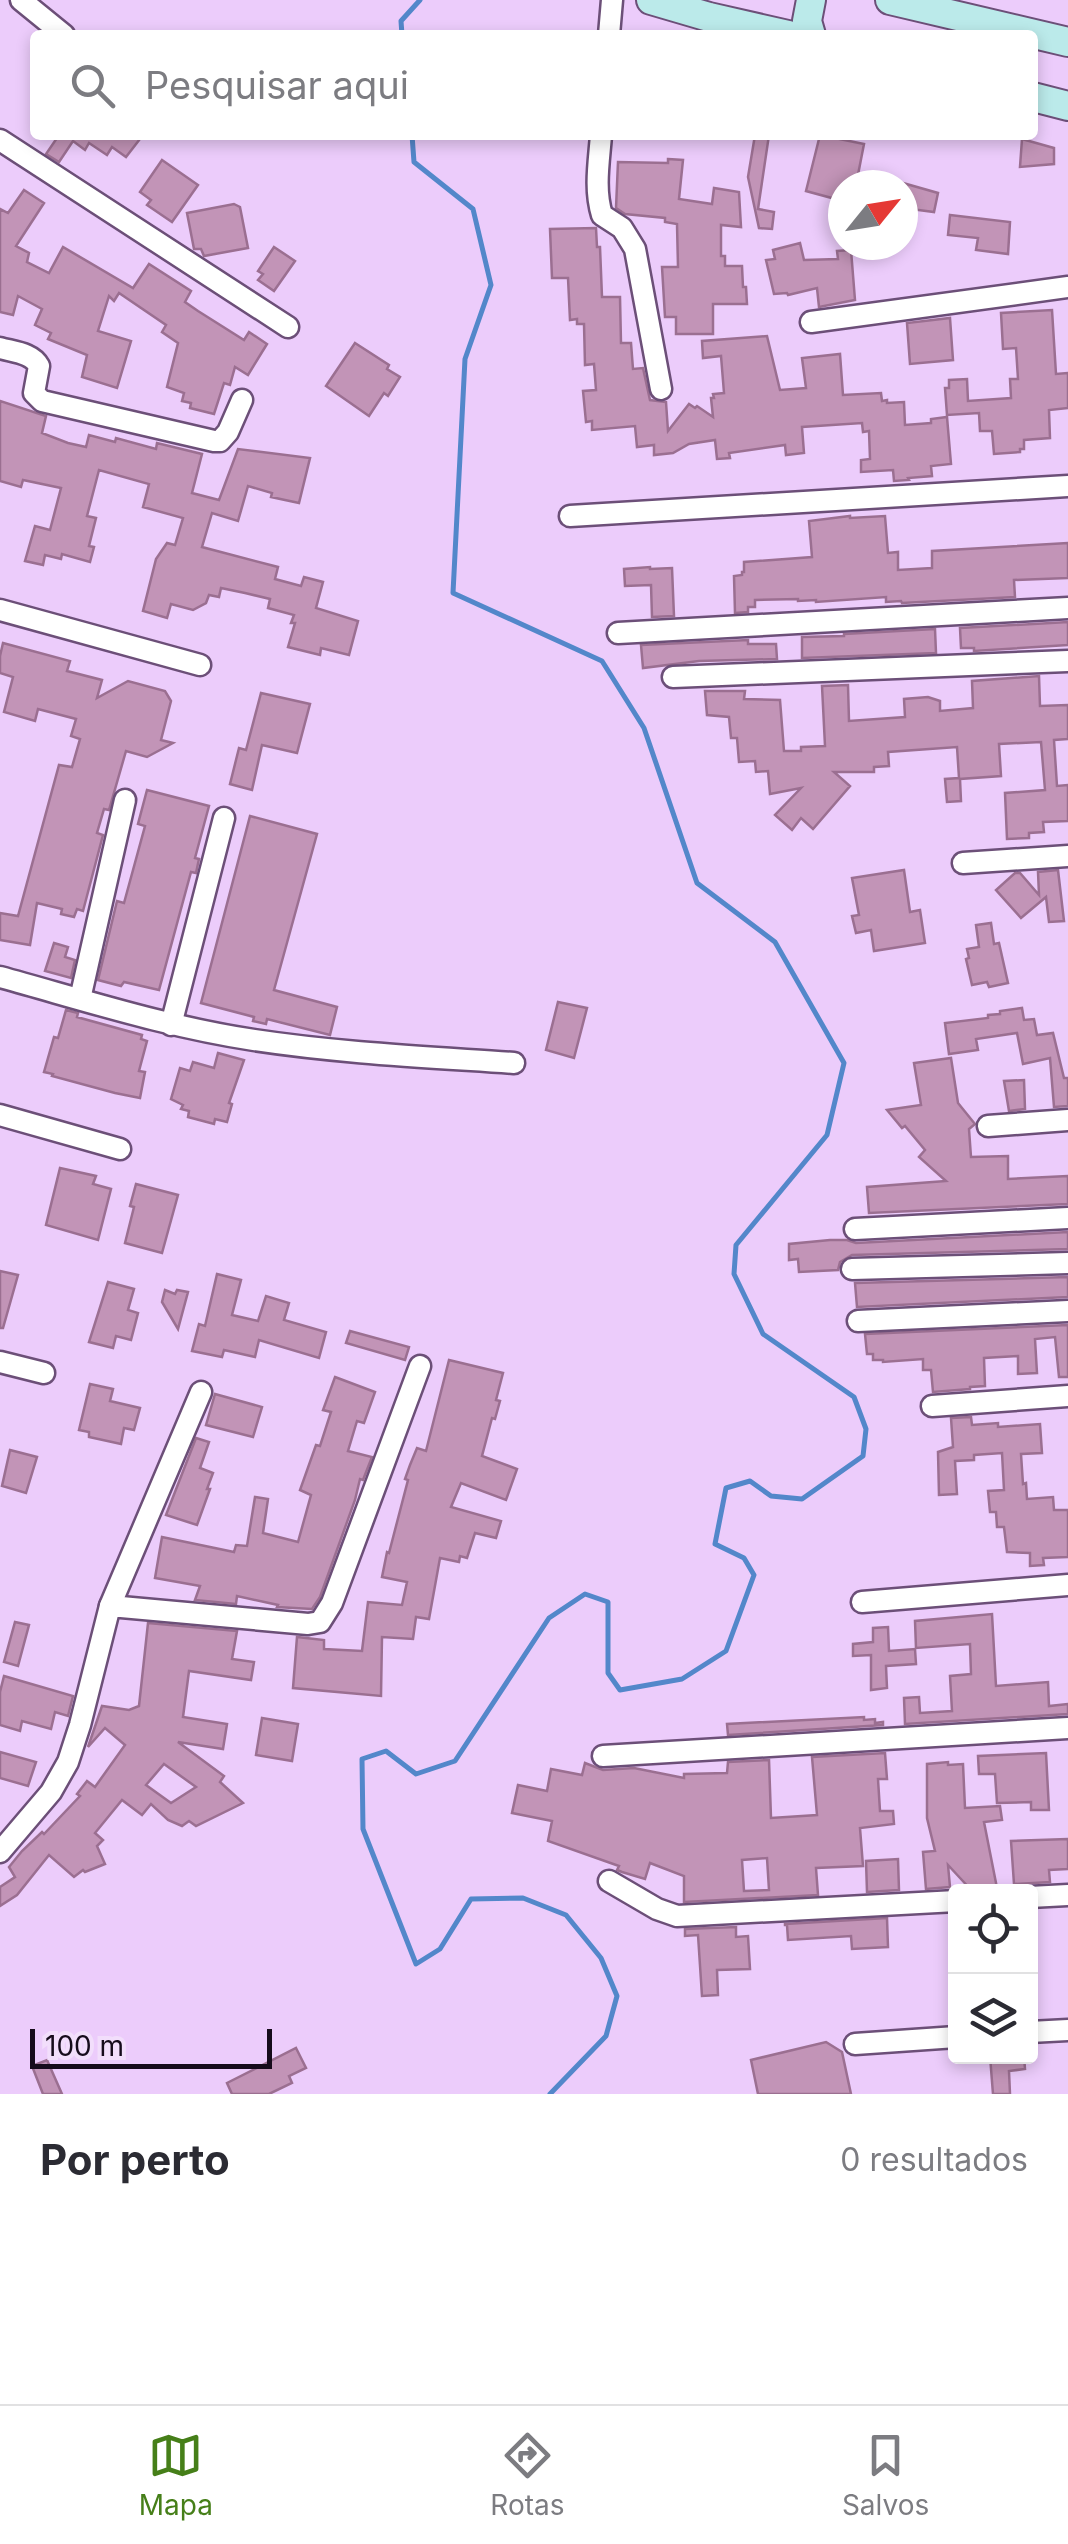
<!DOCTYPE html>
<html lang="pt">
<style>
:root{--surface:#fff;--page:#f7f7f7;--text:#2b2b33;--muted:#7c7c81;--line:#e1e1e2;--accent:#467f19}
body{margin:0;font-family:Inter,sans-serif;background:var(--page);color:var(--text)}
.controls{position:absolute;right:30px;bottom:30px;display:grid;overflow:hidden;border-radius:10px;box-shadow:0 5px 15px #0003}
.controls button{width:90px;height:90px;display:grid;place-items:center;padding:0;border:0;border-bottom:2px solid var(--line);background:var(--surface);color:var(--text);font:50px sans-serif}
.compass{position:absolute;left:828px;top:170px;width:90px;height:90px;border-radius:50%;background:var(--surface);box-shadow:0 5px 15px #0003;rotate:60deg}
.scale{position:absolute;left:30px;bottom:25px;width:242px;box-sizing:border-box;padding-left:10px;border:5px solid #160b1b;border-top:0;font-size:28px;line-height:35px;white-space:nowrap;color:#160b1b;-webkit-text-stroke:8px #f2defb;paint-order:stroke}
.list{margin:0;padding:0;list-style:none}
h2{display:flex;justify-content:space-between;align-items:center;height:130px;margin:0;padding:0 40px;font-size:42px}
h2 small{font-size:32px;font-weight:400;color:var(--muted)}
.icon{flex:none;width:55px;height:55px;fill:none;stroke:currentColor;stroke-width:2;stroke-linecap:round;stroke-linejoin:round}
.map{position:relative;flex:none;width:1068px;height:2094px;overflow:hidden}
.search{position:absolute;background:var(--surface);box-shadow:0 5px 15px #0003;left:30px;right:30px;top:30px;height:110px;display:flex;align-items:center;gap:25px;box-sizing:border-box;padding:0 35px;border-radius:10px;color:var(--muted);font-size:38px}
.sheet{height:310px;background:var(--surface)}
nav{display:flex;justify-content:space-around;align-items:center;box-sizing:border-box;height:140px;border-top:2px solid var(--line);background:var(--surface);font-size:28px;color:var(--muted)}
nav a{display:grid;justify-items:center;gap:5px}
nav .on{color:var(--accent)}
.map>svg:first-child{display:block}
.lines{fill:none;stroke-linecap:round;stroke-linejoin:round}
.stream{stroke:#5387ca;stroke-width:5}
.building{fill:#c294b7;stroke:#9b6f91;stroke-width:2.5;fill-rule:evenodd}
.minor-casing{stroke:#6c4f78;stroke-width:25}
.secondary-casing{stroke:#6c4f78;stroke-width:32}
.minor{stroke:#fff;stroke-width:20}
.secondary{stroke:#bbeaea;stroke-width:28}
</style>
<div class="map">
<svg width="1068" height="2094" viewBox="0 0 1068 2094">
<rect width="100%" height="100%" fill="#ecccfb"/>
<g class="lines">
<!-- stream -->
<g class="stream">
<path d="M402,35L401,21L420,0"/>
<path d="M412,135L414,162L473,209L491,285L465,359L453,593L602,661L644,728L697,883L775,942L844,1063L827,1135L736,1245L734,1274L763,1334L854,1397L866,1429L863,1456L802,1499L771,1496L750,1481L726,1488L715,1544L744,1558L754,1575L726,1651L682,1679L620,1690L608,1673V1602L585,1594L549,1618L455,1761L416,1774L386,1751L362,1759L363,1829L416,1964L440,1949L471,1899L523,1898L566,1915L601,1958L617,1996L606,2036L550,2094"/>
</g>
</g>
<!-- building -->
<g class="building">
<path d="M59,135H143L126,157L112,147L107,155L89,143L85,150L73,141L59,162L46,154Z"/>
<path d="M755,135H769L758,209L774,212L772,229L759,228L748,177Z"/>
<path d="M820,135L864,144L856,185H843V201L806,191Z"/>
<path d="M1022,139L1054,148V164L1020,167Z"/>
<path d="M668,159L683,160L679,199L712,204L714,188L739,192L741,227L721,225V256H725V266H742L743,287H746L747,304H713V334H676V317H665L662,267H678L677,224L665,222V218L625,214L616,208L618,162L668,163Z"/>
<path d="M162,160L198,185L172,222L147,205L151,200L140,192Z"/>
<path d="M903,183L938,193L934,212L903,208Z"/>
<path d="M24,190L44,203L16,246L29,253L27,262L49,273L63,247L133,288L149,264L191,291L185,302L198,311L244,340L249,332L267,344L248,375L235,367L230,385L224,383L214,414L190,408L191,403L182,401L184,393L167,387L178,343L162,332L166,325L119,293L114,301L109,296L98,331L131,341L117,388L82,377L87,355L48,339L51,333L35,325L42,309L18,296L13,315L0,312V209L8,213Z"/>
<path d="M234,204L240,207L248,248L204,256L201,249H194L187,213Z"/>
<path d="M950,215L1010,222L1008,254L976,250L978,238L948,235Z"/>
<path d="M596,228L597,247H600L602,297H620L621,343H631L633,369L643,368L650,400L666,402L668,431L689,404L695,408L697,406L713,417L711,398H714L713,394L724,393L721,356L703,358L702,341L767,336L780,390L806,388L802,358L840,354L843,395L881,393L882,401L887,400V403L904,402L905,425L931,423V419L947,417L951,464L931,466L932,476L908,478L909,480L894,481L893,470L861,472V460L870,459L869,431L863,432L862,423L802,427L804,453L786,455L785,445L729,453L730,458L717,459L715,440L689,444L673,453L654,455V445L637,447L635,426L592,430V421L586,422L583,391L596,390L594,364L585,365L584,324H577V319L570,320L568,278H552L550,229Z"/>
<path d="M800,243L804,260L838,259L837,251L851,250L855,300L819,307L817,288L788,295L787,293L774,294L766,260L775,259L773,250Z"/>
<path d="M274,247L295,261L274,291L258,280L263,274L258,271Z"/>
<path d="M1052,310L1056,374L1068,373V408L1049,410L1050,438L1024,440V449H1020V452L994,454L992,431H980L979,413L947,415L945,388H949V380L967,379L968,401L1011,398L1010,379H1018L1016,348L1003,349L1001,313Z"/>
<path d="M950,318L953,360L910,364L907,323Z"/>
<path d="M355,343L389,365L387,369L400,377L388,396L384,393L369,416L326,386Z"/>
<path d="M0,401L46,416L42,433L68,443L86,447L89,435L115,442L116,438L156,449L157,443L202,454L192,493L219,500L238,449L310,458L299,503L271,497L272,493L248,486L238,521L212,513L202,547L278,567L275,579L301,586L304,577L323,582L316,608L358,621L349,655L321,648L320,655L288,647L295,623H291L294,615L268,608L270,599L245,593L221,588L219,597L209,595L206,603L193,610L171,604L167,618L143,611L156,559L167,543L175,545L183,518L143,507L149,484L99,470L87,516L96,518L89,546L94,547L90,562L62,554L61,559L45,555L43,565L25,561L35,526L50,530L61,488L23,480L21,487L0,481Z"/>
<path d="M850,516V518L885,516L888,553L898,552V570L932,568V551L1068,543V578L1014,580L1015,597L902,603L901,601L886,602V597L816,602V600L798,601V599L755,600V607H748V612L735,613L734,576L742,575V572H744V562L812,557L809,521Z"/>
<path d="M650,567V569L672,568L674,616L652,617L651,585L625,586L624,569Z"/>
<path d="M1068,622V645L974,651V648H961L960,628Z"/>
<path d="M935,629L936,653L802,658V637L844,636V634Z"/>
<path d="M748,640V644H776L777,659L699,661L643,668L641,645Z"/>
<path d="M3,643L70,661L67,671L102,680L97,698L128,681L165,691L171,701L161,740L173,743L147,757L126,751L109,810L104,809L97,833L103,835L83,911L77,909L74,917L61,914L62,909L37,903L30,945L0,940V913L18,916L59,765L72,767L80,739L71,736L76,719L38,709L35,721L4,712L13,677L0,673V656Z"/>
<path d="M1039,676L1040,706L1068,705V739L1054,740L1057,786L1068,785V821L1043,822L1044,832L1029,833V838L1007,839L1005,793L1045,790L1041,742L999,744L1001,776L960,779L961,801L947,802L945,779L959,778L957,747L888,752L889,766L874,767V772H834L850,786L813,829L801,818L792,830L775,815L801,788L770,794L768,771L756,772L755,761L739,762L737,738H731L729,717L707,715L705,691H745L744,699L780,700L784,751H801V747L825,746L822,686L848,685L849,721L905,717L904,699L928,697L940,701V711L973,708L972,681Z"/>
<path d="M261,693L310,704L297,753L262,745L252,790L230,784L239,748L246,750Z"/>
<path d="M147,790L209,806L195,858L199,859L196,873L191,872L159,990L124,982L121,986L98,980L117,901L124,903L145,826L138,824Z"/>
<path d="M250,816L317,834L274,990L337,1007L330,1035L267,1019L266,1024L253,1021L254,1017L201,1003Z"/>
<path d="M904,870L910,912L920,910L925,943L874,951L871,930L856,933L852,916L859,915L852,878Z"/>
<path d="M1058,870L1064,921L1049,922L1046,897L1021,918L996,890L1015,873H1020L1039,895L1038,872Z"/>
<path d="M991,923L994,944L999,943L1008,983L989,987L987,982L972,985L966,959L969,958L967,949L979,947L976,925Z"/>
<path d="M54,943L68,947L65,957L75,960L71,978L45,971Z"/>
<path d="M558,1002L587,1008L574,1058L546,1050Z"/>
<path d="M1022,1008L1024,1020L1034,1019L1037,1035L1053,1033L1064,1078H1068V1106L1054,1107L1050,1058L1023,1064L1017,1033L976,1039L978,1050L949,1054L945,1023L988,1018V1015L1000,1014V1011Z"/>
<path d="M66,1010L78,1013L77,1017L142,1035L141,1039L147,1041L139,1071L145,1072L140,1098L115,1093L52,1076L53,1074L44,1072L54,1037L58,1038Z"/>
<path d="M218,1053L244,1060L229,1103L232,1104L227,1122L215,1119L214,1124L188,1117L189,1111L181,1109L183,1105L171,1099L180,1068L190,1071L193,1062L214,1068Z"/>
<path d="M951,1058L958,1103L975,1124L969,1129L971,1157L1008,1156V1179L1068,1176V1204L869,1213L867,1187L946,1181L919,1157L925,1150L905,1126L902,1128L887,1110L921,1105L914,1063Z"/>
<path d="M1024,1080L1025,1109L1009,1111L1004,1081Z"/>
<path d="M60,1168L96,1176L93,1184L111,1189L98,1240L46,1225Z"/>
<path d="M136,1184L178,1195L162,1253L125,1243L134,1207L130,1206Z"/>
<path d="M1068,1232V1249L852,1255L840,1262L838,1270L799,1272L798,1259L789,1260V1244L830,1240H847L856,1243Z"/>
<path d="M0,1271L18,1275L3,1328H0Z"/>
<path d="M217,1274L241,1280L232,1315L258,1321L266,1296L289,1303L284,1320L326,1332L319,1358L259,1340L255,1357L224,1350L222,1357L192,1351L199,1324L205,1326Z"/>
<path d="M1068,1277V1297L857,1307L855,1283Z"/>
<path d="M108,1282L134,1289L128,1310L138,1313L131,1340L116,1336L113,1348L89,1342Z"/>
<path d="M165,1290L175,1294L177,1290L188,1292L178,1329L162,1302Z"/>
<path d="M1068,1325V1377H1059L1055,1337L1035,1339L1037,1373L1018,1374V1356L984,1358L985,1386L970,1387V1389L933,1392L931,1370H923V1359L883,1362V1360H873V1354H867L865,1334Z"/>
<path d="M350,1331L409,1347L405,1360L346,1343Z"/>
<path d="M449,1360L503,1373L496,1400L500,1401L495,1419L492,1418L482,1456L517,1469L506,1500L461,1483L451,1507L501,1521L496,1538L475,1533L467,1558L460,1556L459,1562L440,1558L429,1619L416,1617L413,1639L382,1637L381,1696L293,1688L297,1637L324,1640V1649L362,1651L368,1602L402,1605L407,1582L382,1577L387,1552L389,1553L408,1480L405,1479L410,1465L417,1448L426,1451Z"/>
<path d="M335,1377L375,1392L364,1423L357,1421L348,1451L372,1457L363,1480L360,1479L355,1500L320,1597L312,1609L277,1607L278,1605L237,1596L236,1604L195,1600L200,1586L155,1578L162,1537L234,1552L236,1545L247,1546L255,1497L268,1499L263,1533L298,1542L311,1495L300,1490L316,1445L320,1446L331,1412L323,1410Z"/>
<path d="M90,1384L113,1389L110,1401L140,1408L134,1430L124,1428L121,1444L89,1437V1432L79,1430Z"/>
<path d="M215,1394L262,1407L253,1437L206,1425Z"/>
<path d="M971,1417L972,1425L998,1423V1427L1040,1424L1042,1453L1021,1454L1023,1484L1026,1483L1027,1499L1053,1497L1054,1510H1068V1557L1043,1558L1044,1565L1030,1566V1553L1007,1552L1004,1527H997L996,1512H990L988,1491L1004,1490L1002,1453L974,1455V1460L955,1461L957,1494L939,1495L938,1452L953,1447L951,1418Z"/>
<path d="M196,1438L209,1442L200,1468L213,1473L207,1489H210L197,1525L166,1515Z"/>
<path d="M10,1450L37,1457L26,1493L2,1486Z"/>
<path d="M992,1614L996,1686L1048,1682L1049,1706L1068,1704V1714L905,1724L904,1698L919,1697L920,1713L952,1711L950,1676L971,1674L970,1644L916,1648L915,1621Z"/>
<path d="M15,1622L29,1625L18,1666L4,1662Z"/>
<path d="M148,1623L237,1631L232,1659L254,1662L251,1680L189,1671L183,1717L227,1724L223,1749L178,1742L224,1776L220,1782L243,1803L196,1826L189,1821L182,1826L168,1820L151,1804L142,1815L122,1800L95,1833L103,1840L97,1846L105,1864L85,1872L83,1870L74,1877L49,1855L17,1895L0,1906V1887L15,1877L9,1867L22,1851L42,1832L44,1834L80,1796L77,1794L87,1781L95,1787L125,1745L105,1728L88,1747L102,1706L129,1710L139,1706ZM164,1764L196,1787L171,1803L146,1785Z"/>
<path d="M888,1627L889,1651L915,1649L916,1664L886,1666L887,1688L871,1690V1655L853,1656V1644L873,1642V1628Z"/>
<path d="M4,1676L73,1696L68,1716L55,1712L51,1729L22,1721L20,1731L0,1725V1692Z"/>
<path d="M864,1717V1720L875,1719V1723L883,1722V1725L728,1735L727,1724Z"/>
<path d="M262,1718L298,1724L292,1761L256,1755Z"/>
<path d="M0,1752L36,1762L28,1786L0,1778Z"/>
<path d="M885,1753L887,1779H878L880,1811H893L894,1824L860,1828L863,1866L816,1868L818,1895L684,1902V1876L650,1863L645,1879L622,1872L617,1870L619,1866L548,1841L552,1821L512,1813L518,1785L547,1791L551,1769L582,1775L585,1763L603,1770L634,1768L684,1778V1774L727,1773L728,1762L769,1760L771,1818L817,1815L812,1757ZM767,1858L769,1890L744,1891L742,1860Z"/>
<path d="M1046,1753L1049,1810H1031V1802L997,1803L995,1774H979L978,1756Z"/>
<path d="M948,1762V1765L963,1764L965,1808L1000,1806L1002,1820L984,1822L997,1888L973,1892L948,1865L950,1887L926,1889L923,1852L935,1851L927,1818V1764Z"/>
<path d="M1068,1839V1869L1049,1870L1050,1882L1014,1884L1011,1841Z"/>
<path d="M898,1859L899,1890L867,1892L866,1861Z"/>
<path d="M887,1918L888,1947L852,1949L851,1936L788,1940L787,1925H785V1924Z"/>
<path d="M736,1927V1937L748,1936L750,1969L717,1970L718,1995L702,1996L698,1935L685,1936V1929Z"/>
<path d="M826,2042L842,2052L851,2094H758L751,2060Z"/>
<path d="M296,2048L306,2068L289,2076L292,2083L269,2094H232L227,2083Z"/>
<path d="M990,2056H1024L1025,2069L1009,2071L1010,2094H993Z"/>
<path d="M47,2060L62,2094H43L32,2066Z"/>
</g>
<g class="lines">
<!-- minor casing -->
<g class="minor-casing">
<g id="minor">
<path d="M21,0L64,35"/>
<path d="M609,35L612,0"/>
<path d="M601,135C599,162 594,189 602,215L622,228L635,249L661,389"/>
<path d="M0,140L288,327"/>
<path d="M811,322L1068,287"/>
<path d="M0,348C14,352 32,353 39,366L34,393L42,401L214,441H220L228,432L242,400"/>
<path d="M570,516L1068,486"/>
<path d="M0,610L200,665"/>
<path d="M618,633L1068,608"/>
<path d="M673,677L1068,661"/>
<path d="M963,863L1068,856"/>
<path d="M0,977C84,1000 167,1027 254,1040C340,1053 427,1057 514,1063"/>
<path d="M80,999L125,800"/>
<path d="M171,1025L224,818"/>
<path d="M0,1115L120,1149"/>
<path d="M988,1126L1068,1120"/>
<path d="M855,1229L1068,1218"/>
<path d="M852,1269L1068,1263"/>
<path d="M858,1321L1068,1311"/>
<path d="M0,1362L44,1373"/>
<path d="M932,1406L1068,1396"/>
<path d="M862,1602L1068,1585"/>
<path d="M110,1606L201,1392"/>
<path d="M603,1756L1068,1728"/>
<path d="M0,1852L51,1792L68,1762L80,1725L110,1606L308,1624L320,1622L332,1603L420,1366"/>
<path d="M609,1881L657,1909L677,1916L956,1901"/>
<path d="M1030,1897L1068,1895"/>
<path d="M1030,2032L1068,2030"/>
<path d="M855,2044L956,2037"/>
</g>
</g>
<!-- secondary casing -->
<g class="secondary-casing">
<g id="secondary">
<path d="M651,0L709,17L788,35"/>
<path d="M811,0L807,21L811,35"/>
<path d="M890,0L1068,42"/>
<path d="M1033,97L1068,106"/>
</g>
</g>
<!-- minor -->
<use href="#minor" class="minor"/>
<!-- secondary -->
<use href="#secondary" class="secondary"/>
</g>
</svg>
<div class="controls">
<button><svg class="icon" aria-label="locate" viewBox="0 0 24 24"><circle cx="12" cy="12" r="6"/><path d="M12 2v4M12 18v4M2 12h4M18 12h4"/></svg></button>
<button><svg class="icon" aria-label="layers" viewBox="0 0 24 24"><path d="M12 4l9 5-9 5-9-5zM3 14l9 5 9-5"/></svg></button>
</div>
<svg class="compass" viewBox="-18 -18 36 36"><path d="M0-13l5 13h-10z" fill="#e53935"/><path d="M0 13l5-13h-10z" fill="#7c7c81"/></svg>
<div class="scale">100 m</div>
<div class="search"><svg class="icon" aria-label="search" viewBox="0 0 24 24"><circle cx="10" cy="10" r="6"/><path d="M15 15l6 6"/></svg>Pesquisar aqui</div>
</div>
<section class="sheet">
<h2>Por perto<small>0 resultados</small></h2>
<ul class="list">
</ul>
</section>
<nav>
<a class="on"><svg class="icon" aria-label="map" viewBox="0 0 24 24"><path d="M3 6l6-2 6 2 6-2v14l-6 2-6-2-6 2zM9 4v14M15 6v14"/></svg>Mapa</a>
<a><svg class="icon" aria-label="directions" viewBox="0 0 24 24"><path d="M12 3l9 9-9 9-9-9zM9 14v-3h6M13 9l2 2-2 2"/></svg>Rotas</a>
<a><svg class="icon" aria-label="saved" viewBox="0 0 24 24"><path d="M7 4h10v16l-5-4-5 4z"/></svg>Salvos</a>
</nav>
